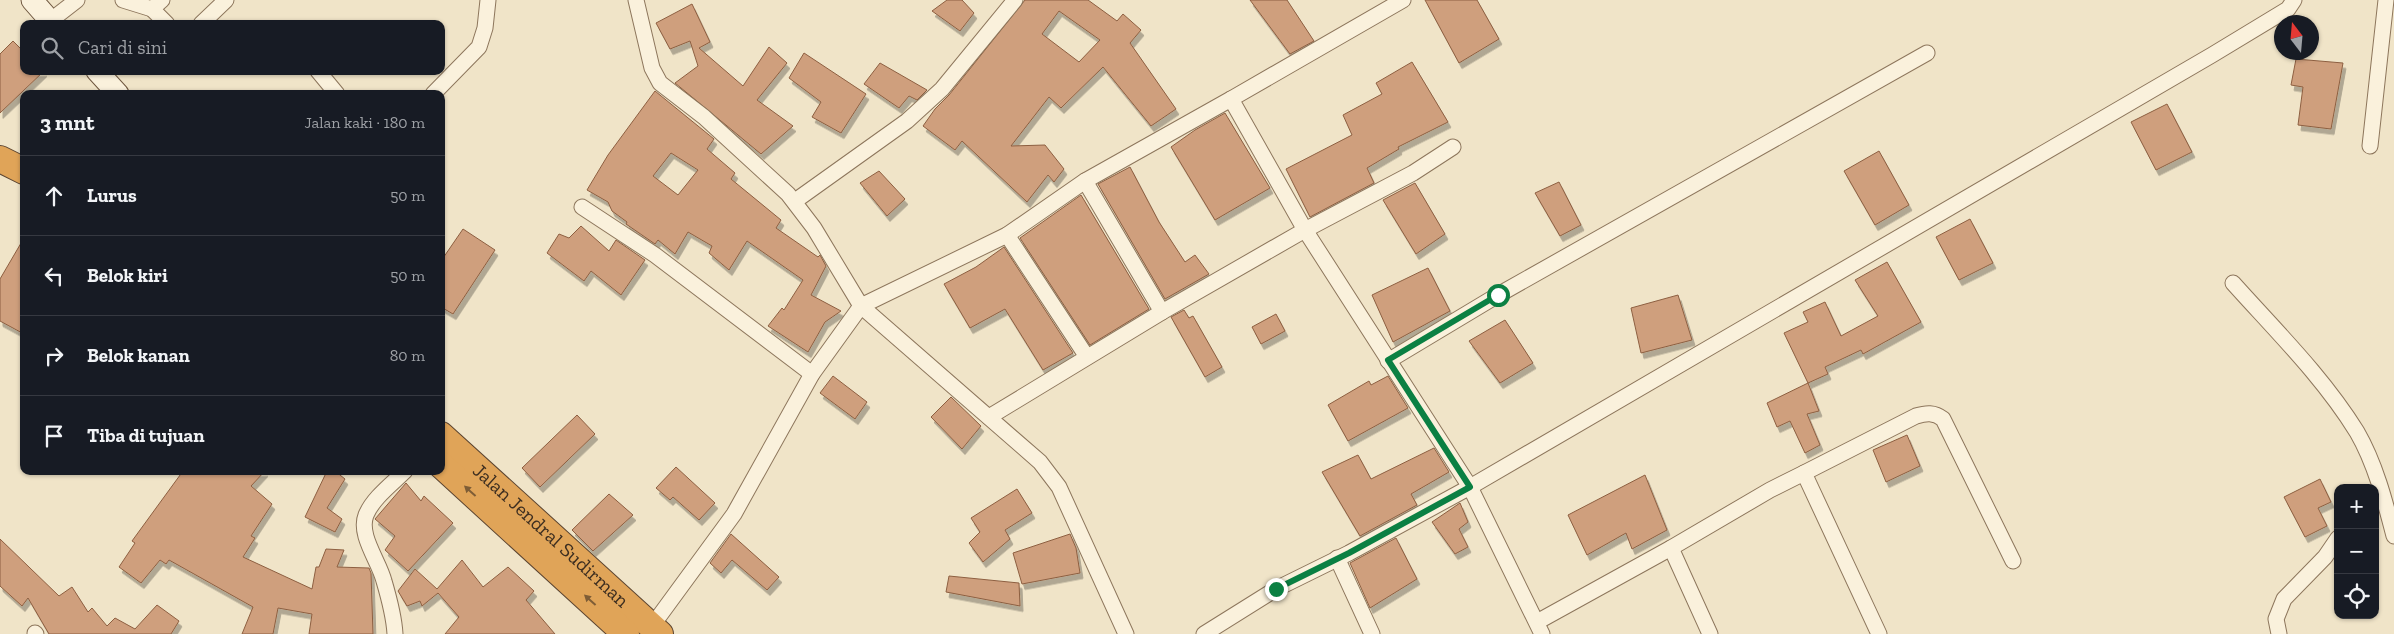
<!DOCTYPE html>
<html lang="id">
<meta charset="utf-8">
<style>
:root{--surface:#171b24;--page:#242831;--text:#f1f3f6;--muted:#9ea1a6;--line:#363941}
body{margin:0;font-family:"Zilla Slab",serif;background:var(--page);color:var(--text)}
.controls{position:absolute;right:15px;bottom:15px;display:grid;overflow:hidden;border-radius:10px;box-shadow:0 1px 4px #0004}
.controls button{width:45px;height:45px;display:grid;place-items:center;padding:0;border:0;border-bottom:1px solid var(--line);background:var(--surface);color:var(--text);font:25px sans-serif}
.compass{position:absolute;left:2274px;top:15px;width:45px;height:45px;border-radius:50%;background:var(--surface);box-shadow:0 1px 4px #0004;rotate:344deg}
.stop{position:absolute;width:15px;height:15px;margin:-11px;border:4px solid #0b8043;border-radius:50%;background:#fff}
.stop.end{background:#0b8043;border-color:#fff;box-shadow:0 1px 5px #0008}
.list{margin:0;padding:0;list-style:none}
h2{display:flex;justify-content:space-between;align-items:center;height:65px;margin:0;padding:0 20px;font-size:21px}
h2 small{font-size:16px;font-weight:400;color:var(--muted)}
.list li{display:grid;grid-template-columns:32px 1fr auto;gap:15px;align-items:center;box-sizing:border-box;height:80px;padding:0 20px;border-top:1px solid var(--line)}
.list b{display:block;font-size:19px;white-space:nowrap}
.list em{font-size:16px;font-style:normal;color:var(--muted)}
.icon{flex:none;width:28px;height:28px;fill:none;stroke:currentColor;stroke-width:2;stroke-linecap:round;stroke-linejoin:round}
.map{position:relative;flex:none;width:2394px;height:634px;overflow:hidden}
.search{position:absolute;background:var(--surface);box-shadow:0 1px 4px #0004;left:20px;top:20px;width:425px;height:55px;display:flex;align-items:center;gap:12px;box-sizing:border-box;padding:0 18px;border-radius:10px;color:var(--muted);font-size:19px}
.panel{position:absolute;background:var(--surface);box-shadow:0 1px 4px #0004;left:20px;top:90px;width:425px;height:385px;border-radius:10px}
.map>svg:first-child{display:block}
.building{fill:#cf9f7d;stroke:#8d5f41;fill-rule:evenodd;filter:url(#shadow)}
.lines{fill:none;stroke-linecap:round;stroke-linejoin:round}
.street-casing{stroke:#8d765c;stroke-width:17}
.secondary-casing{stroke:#6f573f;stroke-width:23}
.highway-casing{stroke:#5b4430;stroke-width:28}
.street{stroke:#faf1dc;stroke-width:15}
.secondary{stroke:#faf1dc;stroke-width:21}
.highway{stroke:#e0a458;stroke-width:26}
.oneway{fill:#7e5d36}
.route{stroke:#0b8043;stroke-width:6}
.labels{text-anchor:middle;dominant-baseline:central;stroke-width:4.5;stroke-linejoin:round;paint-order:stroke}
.street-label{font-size:20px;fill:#3d2e20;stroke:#f7eed8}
</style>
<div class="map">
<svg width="2394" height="634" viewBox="0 0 2394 634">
<defs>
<filter id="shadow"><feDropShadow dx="3" dy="5.5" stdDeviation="0" flood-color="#0004"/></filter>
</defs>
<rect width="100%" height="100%" fill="#f0e4c8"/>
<!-- building -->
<g class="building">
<path d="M947,0H962L974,13L960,31L932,11Z"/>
<path d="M1025,0H1088L1117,21L1123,14L1141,30L1130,43L1176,109L1151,126L1103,67L1061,108L1049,97L1011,146L1045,145L1064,169L1054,182L1048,175L1027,202L962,141L955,150L923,126L935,109L949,95ZM1059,11L1100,40L1079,62L1042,34Z"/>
<path d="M1250,0H1287L1314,41L1290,54Z"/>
<path d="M1425,0H1477L1499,39L1459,63Z"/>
<path d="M692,4L710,42L699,48L743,86L769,47L787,63L757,100L793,126L761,154L675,83L698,66L690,41L670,49L656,23Z"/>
<path d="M13,41L24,52V71H44L0,113V54Z"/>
<path d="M804,53L866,94L841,133L812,117L821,102L789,78Z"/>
<path d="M2296,59L2343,63L2331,129L2298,125L2303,87L2291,85Z"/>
<path d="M1412,62L1448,122L1398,147L1399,149L1367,168L1374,183L1310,217L1286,169L1352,135L1343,115L1382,94L1376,83Z"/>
<path d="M880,63L927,90L917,100L909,96L899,108L864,84Z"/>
<path d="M655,91L714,139L707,149L735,173L731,179L781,220L776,228L818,257L820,255L826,266L811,295L841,311L825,322L808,352L768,326L782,308L784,310L803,280L747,241L729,270L709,253L712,246L688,232L675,254L658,240L655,244L626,224L627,222L612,211L608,202L587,190L608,155ZM671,153L698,170L678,195L653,176Z"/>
<path d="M2167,104L2192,152L2156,170L2131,122Z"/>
<path d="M1225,113L1270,188L1215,220L1171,147L1195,130Z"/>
<path d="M1879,151L1909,205L1875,225L1844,171Z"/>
<path d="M1130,167L1159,222L1185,262L1195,255L1209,274L1165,299L1098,184Z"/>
<path d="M879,171L905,199L887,216L860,183Z"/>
<path d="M1559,182L1581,225L1560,236L1535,193Z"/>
<path d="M1415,183L1445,234L1416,254L1383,200Z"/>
<path d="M1081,195L1149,309L1090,345L1020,238Z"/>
<path d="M1970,219L1993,263L1959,280L1936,237Z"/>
<path d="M581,226L609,251L616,240L645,260L621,295L591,271L584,281L547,253L559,234L569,238Z"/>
<path d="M463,229L495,250L453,314L441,307V261Z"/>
<path d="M24,238V334L0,321V279Z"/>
<path d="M1004,247L1073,353L1043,370L1005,309L970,328L944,284L976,267Z"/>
<path d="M1887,262L1921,322L1863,354L1861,350L1825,367L1828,374L1808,383L1784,333L1808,322L1803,312L1825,302L1841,336L1878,316L1855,280Z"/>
<path d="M1428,268L1450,311L1393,342L1372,295Z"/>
<path d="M1678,295L1692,340L1641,353L1631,308Z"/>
<path d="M1184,310L1189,318L1193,316L1222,367L1205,377L1171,317Z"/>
<path d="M1276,314L1285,331L1261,344L1252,327Z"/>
<path d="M1505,320L1533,363L1500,383L1469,341Z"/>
<path d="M833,376L867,402L855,419L820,393Z"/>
<path d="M1388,376L1408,408L1348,441L1328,405L1369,381L1371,385Z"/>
<path d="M1808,383L1819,411L1807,414L1820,445L1805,453L1790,421L1777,427L1767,403Z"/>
<path d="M951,397L981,426L962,449L931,417Z"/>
<path d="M577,415L595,434L540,487L522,468Z"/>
<path d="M1907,435L1920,466L1886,482L1873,450Z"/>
<path d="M1434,448L1449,472L1411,494L1417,505L1360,536L1322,472L1358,455L1371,479Z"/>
<path d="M676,467L715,503L699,520L673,497L670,500L656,488Z"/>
<path d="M183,471H265L251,486L272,504L251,536L255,538L243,557L312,589L316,567H319L326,549L344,550L337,567L369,568L371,573L373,634H309L312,614L278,608L273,634H242L253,607L169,560L166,564L160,560L141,583L119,567L135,543L132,541Z"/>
<path d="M327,471H335L345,479L327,508L342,519L335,532L305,517Z"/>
<path d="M1645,475L1667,530L1632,549L1626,533L1587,555L1568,515Z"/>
<path d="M2320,479L2331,502L2318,508L2327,526L2305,537L2284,497Z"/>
<path d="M406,483L421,501L424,496L453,523L408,571L385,550L395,536L375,519Z"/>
<path d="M1017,489L1032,513L1005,530L1010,539L983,562L969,543L980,532L971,518Z"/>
<path d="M609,494L633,515L593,551L572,530Z"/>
<path d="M1460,503L1468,522L1459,529L1468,547L1455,554L1432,522Z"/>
<path d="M731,534L779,577L767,590L732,560L721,573L710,563Z"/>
<path d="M1070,534L1076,548L1080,573L1022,584L1013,553Z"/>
<path d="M1396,538L1417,579L1370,608L1350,563Z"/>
<path d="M0,539L59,596L72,587L88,612L92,608L107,626L115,618L135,629L157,605L179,621L171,634H49L28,598L22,606L0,586Z"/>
<path d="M462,560L483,587L508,567L534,591L526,600L555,634H445L459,617L438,593L422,606L420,601L407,606L398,591L415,569L437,589Z"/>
<path d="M949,576L1019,583L1020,606L946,592Z"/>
</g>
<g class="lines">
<!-- street casing -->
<g class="street-casing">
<g id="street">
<path d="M123,0L152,9L162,0"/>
<path d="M636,0L652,68L660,83L704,117L788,194L814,228L861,306L1040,462L1059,487L1126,634"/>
<path d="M152,9L167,24"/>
<path d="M50,21L77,0"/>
<path d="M201,24L226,0"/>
<path d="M318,71L337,94"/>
<path d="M433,94L479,47L485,28L488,0"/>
<path d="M2370,146L2386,0"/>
<path d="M1453,147L1413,173L1305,230L1470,487L2212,55L2288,9L2294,0"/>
<path d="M1085,181L1162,312"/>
<path d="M795,201L907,121L942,89L1015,0"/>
<path d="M582,207L655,255L812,374"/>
<path d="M1007,235L1087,357"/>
<path d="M2233,283C2276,331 2323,377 2357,432C2375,463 2385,501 2394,536"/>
<path d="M1388,361L1498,295L1927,53"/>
<path d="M989,417L1162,312L1305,230L1231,99L1403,0"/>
<path d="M1804,473L1916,416C1926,413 1934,412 1943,419L2013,561"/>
<path d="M1671,548L1710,634"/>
<path d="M1337,558L1372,634"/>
<path d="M1537,622L1671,548L1770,490L1804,473L1879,634"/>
<path d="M652,626L734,514L812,374L861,306L1007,235L1085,181L1231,99"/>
<path d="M35,633L36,634"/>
<path d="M395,634C394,616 389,598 384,581C379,561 358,535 366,515C373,498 392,484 405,471"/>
<path d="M1204,634L1276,589L1349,553L1470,487L1542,634"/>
<path d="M2279,634L2276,619L2284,599L2325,557L2338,538"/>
</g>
</g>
<!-- secondary casing -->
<g class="secondary-casing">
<g id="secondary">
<path d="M32,0L53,24"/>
<path d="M97,71L118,94"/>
</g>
</g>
<!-- highway casing -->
<g class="highway-casing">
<g id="highway">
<path d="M0,159L24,171"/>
<path id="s1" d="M441,435L660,634"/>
<path d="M441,465L626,634"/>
</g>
</g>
<!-- street -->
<use href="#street" class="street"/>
<!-- secondary -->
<use href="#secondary" class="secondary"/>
<!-- highway -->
<use href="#highway" class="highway"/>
</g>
<!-- one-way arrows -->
<defs><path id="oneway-solid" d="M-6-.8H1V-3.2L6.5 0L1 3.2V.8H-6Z" transform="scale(1.25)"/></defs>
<g class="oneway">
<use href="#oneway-solid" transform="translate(470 491) rotate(-138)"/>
<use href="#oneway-solid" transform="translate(590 600) rotate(-138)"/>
</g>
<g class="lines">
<!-- route -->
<path class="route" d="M1276,589L1349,553L1470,487L1388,360L1498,295"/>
</g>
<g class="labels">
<!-- street labels -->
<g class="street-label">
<text stroke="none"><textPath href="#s1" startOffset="149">Jalan Jendral Sudirman</textPath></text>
</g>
</g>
</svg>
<div class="controls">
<button>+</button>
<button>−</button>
<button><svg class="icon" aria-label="locate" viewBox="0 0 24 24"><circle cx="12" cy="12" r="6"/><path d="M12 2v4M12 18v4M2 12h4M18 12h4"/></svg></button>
</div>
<svg class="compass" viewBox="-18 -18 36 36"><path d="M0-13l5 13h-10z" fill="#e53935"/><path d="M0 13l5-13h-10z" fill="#9ea1a6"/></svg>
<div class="stop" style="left:1498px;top:295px"></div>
<div class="stop end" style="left:1276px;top:589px"></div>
<div class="search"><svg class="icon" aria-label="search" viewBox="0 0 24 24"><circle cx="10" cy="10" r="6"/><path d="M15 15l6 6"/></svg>Cari di sini</div>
<section class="panel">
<h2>3 mnt<small>Jalan kaki · 180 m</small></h2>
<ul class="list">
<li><svg class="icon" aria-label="ahead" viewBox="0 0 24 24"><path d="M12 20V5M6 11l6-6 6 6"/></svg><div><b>Lurus</b></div><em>50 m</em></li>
<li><svg class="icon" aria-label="left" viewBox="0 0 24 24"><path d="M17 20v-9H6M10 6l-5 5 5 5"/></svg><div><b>Belok kiri</b></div><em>50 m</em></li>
<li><svg class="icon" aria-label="right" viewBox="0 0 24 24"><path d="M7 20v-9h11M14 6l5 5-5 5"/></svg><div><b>Belok kanan</b></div><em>80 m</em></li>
<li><svg class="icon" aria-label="arrive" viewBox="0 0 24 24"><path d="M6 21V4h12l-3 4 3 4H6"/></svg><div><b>Tiba di tujuan</b></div></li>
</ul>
</section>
</div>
